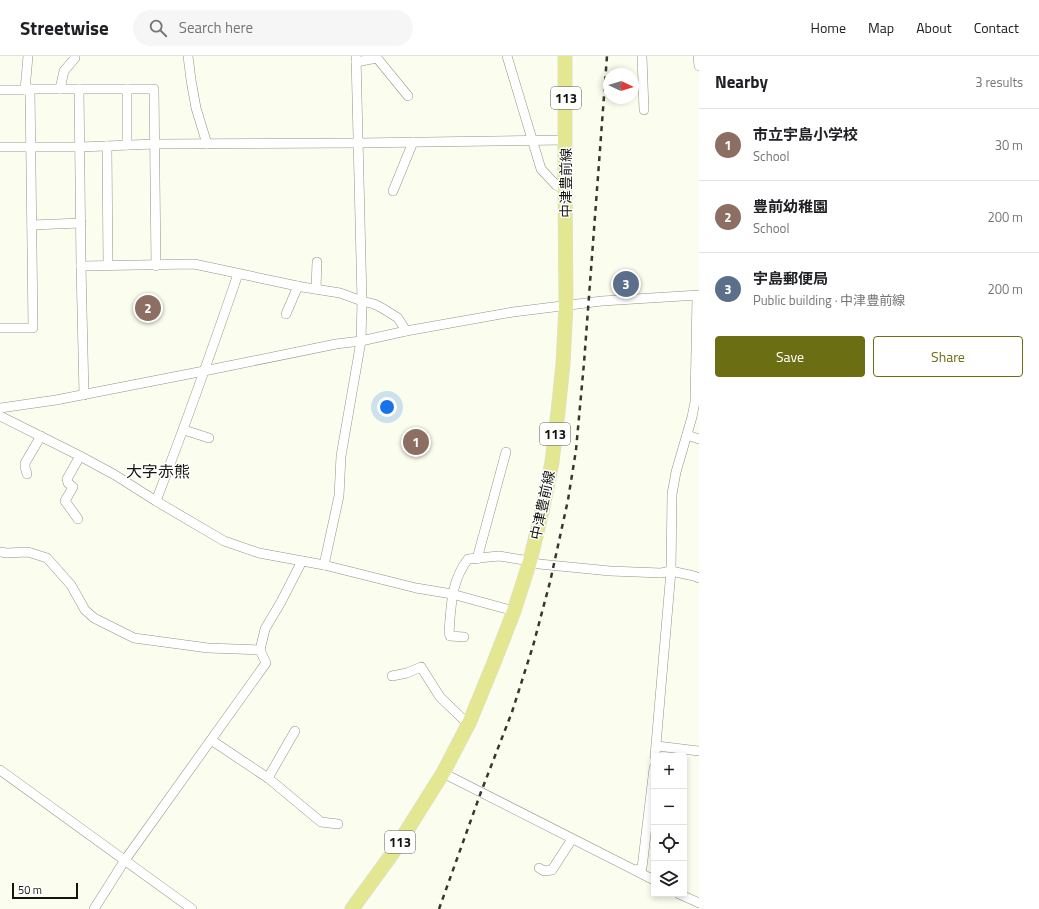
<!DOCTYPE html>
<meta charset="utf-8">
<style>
:root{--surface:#fff;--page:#f6f6f6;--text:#202124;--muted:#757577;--line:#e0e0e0;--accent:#6b6e12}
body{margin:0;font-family:"Titillium Web","Noto Sans JP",sans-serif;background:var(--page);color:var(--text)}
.controls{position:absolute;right:12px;bottom:12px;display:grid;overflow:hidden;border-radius:4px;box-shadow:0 2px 6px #0003}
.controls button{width:36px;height:36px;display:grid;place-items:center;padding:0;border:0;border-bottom:1px solid var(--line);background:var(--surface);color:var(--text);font:20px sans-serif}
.compass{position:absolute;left:603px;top:12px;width:36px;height:36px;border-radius:50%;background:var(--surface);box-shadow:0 2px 6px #0003;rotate:94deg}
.scale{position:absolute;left:12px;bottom:10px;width:66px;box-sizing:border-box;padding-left:4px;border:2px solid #151510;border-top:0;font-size:11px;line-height:14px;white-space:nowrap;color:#151510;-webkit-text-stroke:3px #fff;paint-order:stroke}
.you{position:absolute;left:387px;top:351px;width:14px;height:14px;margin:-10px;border:3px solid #fff;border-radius:50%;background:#1a73e8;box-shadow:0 0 0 6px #1a73e833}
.badge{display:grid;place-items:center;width:26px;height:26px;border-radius:50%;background:var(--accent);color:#fff;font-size:13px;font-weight:700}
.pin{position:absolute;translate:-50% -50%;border:2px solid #fff;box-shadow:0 1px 4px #0006}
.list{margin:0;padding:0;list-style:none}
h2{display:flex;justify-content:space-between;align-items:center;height:52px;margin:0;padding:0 16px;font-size:17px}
h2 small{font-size:13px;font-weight:400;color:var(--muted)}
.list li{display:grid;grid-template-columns:26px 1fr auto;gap:12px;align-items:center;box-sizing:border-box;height:72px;padding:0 16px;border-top:1px solid var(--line)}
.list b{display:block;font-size:15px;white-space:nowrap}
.list p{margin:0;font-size:13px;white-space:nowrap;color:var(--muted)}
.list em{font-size:13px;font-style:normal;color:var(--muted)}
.actions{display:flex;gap:8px;padding:12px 16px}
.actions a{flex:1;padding:9px 0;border:1px solid var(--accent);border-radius:4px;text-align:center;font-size:14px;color:var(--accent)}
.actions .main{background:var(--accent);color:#fff}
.icon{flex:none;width:22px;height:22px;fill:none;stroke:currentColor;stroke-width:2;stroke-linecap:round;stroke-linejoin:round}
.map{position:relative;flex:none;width:699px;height:853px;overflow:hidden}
header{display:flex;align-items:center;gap:24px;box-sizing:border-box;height:56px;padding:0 20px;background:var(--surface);border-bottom:1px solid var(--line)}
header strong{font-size:19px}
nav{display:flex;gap:22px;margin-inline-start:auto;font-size:14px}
.search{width:280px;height:36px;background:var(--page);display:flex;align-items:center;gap:10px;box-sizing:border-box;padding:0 14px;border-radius:22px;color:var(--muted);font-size:15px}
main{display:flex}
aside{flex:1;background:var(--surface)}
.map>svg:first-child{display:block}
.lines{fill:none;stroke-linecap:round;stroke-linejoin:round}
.street-casing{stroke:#939486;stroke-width:10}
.primary-casing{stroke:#dedede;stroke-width:15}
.street{stroke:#fff;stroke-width:9}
.primary{stroke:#e3e791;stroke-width:14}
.rail{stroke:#363730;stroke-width:2.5;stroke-dasharray:5 5;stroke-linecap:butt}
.labels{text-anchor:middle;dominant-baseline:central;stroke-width:3;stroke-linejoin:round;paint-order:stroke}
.shield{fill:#fff;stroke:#5b5b58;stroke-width:1}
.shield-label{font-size:13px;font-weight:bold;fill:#151510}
.street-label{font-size:14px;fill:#151510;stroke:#fff}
.quarter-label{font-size:16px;fill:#151510;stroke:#fff}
</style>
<header>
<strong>Streetwise</strong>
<div class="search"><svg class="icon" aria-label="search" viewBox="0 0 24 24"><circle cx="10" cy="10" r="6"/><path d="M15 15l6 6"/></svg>Search here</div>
<nav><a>Home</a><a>Map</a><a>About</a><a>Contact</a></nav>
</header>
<main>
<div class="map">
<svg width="699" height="853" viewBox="0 0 699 853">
<rect width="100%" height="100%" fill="#fbfdee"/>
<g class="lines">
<!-- street casing -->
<g class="street-casing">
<g id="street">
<path d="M188,0L191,24L196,52L207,88"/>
<path d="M507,0L541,113L556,129L565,134"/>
<path d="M642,0L644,54"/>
<path d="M698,0L699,10"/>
<path d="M356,6L377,2L408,40"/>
<path d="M60,33L64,15L75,2V0"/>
<path d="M79,33L81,210L84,339"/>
<path d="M127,33V89"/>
<path d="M0,34H25L30,33H154L156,210"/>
<path d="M25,34L28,0"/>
<path d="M107,90L108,210"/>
<path d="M0,91H80L155,88L358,87L566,84"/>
<path d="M393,135L413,86"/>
<path d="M32,169L81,167"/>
<path d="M81,210L194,208L302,231L340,237L362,245L374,248L382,252L398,262L406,275"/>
<path d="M316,233L317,206"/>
<path d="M286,258L298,230"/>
<path d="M0,272H33L30,33"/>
<path d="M0,352L56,344L204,315L336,288L361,285L406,275L513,256L602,245L699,239"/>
<path d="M0,360L80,400L115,419L156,445L224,485L259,497L324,509L416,532L452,538L514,555"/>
<path d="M184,374L209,382"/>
<path d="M687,379L699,383"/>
<path d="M27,418L25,411V407L41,380"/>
<path d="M156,445C185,370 212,294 238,218"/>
<path d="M78,463L65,445L73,431L68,427L67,423L80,400"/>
<path d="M0,496L7,497L28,496L47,502L71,529L85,554L94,562L134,582L208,592L260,594"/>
<path d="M477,503L506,396"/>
<path d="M324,509L339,440L341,400L361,285L362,245L356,0"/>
<path d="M464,581L450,580L449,577C451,550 451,525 468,503L499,500L530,505L539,508L610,515L661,517L671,515L694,520L699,522"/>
<path d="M392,620L407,617L421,611L440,641L468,668"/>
<path d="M211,684L268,722L295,675"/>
<path d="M657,690L699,695"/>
<path d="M655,700L671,515L672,438L676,416L692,361L695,346L697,240"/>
<path d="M0,714L192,853"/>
<path d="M443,717L654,824"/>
<path d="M268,722L321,766L338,768"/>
<path d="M539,812L544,815L552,814L572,783"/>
<path d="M635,814L642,812L654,712"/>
<path d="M679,838L699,847"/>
<path d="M94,853L125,804L266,607L260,594L265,573L281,546L302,505"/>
</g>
</g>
<!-- primary casing -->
<g class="primary-casing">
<path id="primary" d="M352,853L392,798L443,717L470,665L495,604L514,555L530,505L543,451L552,406L558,356L563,308L566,249L565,134V0"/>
</g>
<!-- street -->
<use href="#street" class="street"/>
<!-- primary -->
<use href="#primary" class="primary"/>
<!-- rail -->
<path class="rail" d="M439,853L481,736L512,656L533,590L550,526L568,444L576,394L584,307L607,0"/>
</g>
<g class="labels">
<!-- shield labels -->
<g class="shield">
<rect x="551" y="31" width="30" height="22" rx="3"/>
<rect x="540" y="367" width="30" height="22" rx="3"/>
<rect x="385" y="775" width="30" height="22" rx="3"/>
</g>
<g class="shield-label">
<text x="566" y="42">113</text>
<text x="555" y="378">113</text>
<text x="400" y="786">113</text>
</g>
<!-- street labels -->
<g class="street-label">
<text transform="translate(565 127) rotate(-90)">中津豊前線</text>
<text transform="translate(542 449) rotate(-78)">中津豊前線</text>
</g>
<!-- quarter labels -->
<g class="quarter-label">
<text x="158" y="415">大字赤熊</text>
</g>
</g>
</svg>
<div class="controls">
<button>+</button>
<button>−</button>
<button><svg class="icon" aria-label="locate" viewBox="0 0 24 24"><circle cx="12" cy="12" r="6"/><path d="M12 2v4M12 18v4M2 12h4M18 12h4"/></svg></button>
<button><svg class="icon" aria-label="layers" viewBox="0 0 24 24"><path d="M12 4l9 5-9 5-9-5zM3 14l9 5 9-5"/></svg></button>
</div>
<svg class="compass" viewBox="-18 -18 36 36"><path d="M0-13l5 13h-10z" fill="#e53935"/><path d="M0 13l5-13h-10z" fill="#757577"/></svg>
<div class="scale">50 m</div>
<div class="you"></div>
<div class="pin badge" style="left:416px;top:386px;background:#8d6e63">1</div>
<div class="pin badge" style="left:148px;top:252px;background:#8d6e63">2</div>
<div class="pin badge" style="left:626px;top:228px;background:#5c6f8a">3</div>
</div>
<aside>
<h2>Nearby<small>3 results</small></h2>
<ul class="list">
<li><span class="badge" style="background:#8d6e63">1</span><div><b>市立宇島小学校</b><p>School</p></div><em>30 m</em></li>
<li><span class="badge" style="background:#8d6e63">2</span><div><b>豊前幼稚園</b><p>School</p></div><em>200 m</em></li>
<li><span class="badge" style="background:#5c6f8a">3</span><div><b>宇島郵便局</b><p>Public building · 中津豊前線</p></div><em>200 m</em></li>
</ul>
<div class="actions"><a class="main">Save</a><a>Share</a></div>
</aside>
</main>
